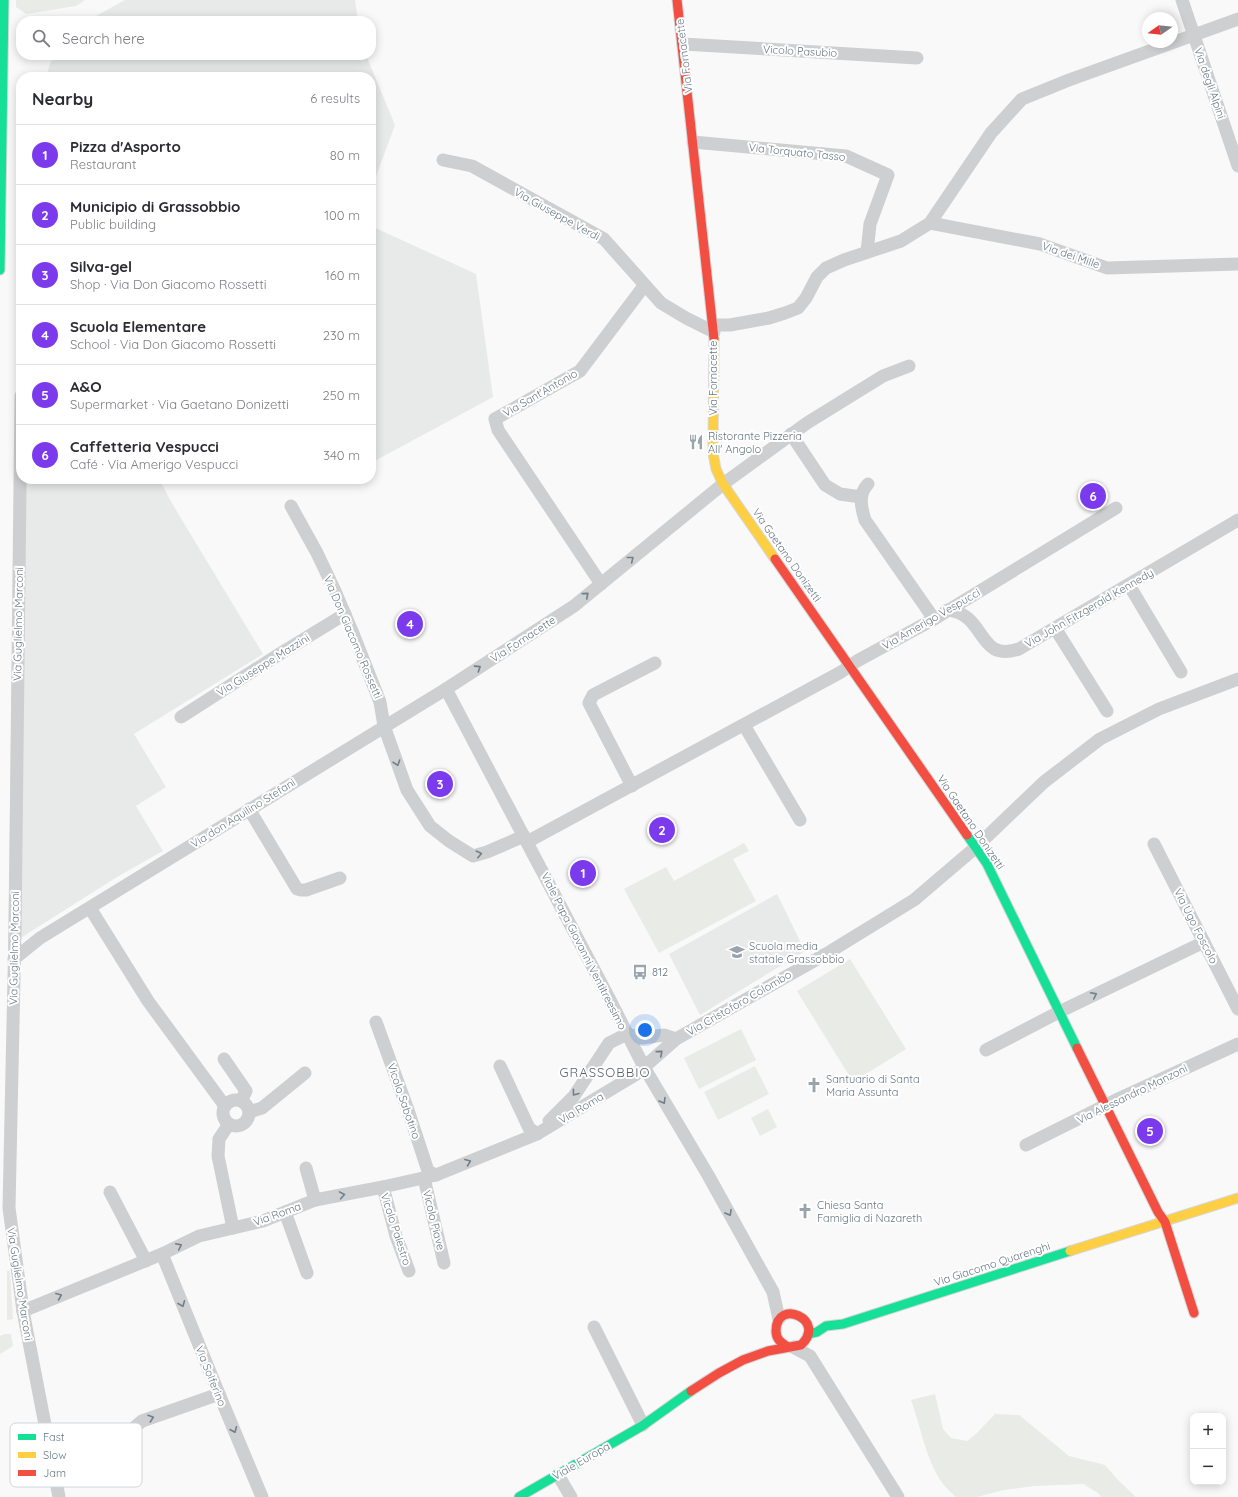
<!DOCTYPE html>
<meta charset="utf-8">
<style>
:root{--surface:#fff;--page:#f7f7f7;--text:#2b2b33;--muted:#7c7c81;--line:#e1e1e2;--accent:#7c3aed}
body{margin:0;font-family:Quicksand,sans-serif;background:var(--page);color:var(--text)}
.controls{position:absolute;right:12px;bottom:12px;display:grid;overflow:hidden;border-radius:8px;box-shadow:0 2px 10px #0003}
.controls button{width:36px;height:36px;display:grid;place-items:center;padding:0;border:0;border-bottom:1px solid var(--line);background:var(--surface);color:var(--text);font:20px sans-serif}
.compass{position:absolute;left:1142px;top:12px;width:36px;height:36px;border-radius:50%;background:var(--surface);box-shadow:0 2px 10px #0003;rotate:256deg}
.you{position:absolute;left:645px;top:1030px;width:14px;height:14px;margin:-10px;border:3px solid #fff;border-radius:50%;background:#1a73e8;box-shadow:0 0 0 6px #1a73e833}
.badge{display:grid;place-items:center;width:26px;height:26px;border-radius:50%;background:var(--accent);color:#fff;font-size:13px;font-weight:700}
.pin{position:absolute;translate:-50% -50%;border:2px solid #fff;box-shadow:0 1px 4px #0006}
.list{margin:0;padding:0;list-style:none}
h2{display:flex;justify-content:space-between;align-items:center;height:52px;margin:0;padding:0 16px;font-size:17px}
h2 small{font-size:13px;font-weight:400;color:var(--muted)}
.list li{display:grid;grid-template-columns:26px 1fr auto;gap:12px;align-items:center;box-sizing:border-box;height:60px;padding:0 16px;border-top:1px solid var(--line)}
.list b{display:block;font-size:15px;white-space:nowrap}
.list p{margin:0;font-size:13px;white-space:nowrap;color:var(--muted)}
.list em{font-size:13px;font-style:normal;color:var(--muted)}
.icon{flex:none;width:22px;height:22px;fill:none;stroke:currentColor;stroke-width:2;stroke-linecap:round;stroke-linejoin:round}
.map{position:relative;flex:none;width:1238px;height:1497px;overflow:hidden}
.search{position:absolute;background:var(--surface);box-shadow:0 2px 10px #0003;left:16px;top:16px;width:360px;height:44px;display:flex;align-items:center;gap:10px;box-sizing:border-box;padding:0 14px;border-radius:16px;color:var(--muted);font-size:15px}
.panel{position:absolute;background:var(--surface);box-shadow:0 2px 10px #0003;left:16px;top:72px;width:360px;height:412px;border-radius:16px}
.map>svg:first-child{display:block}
.built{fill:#e8e9e9}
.green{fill:#e8ebe6}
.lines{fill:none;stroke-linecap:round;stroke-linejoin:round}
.fast-casing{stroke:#d5d6d7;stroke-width:11}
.slow-casing{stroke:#d5d6d7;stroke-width:11}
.jam-casing{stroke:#d5d6d7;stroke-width:11}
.street{stroke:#cecfd0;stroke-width:13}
.fast{stroke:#16e098;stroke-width:9}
.slow{stroke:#ffcf43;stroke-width:9}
.jam{stroke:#f24e42;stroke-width:9}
.oneway{stroke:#707f8b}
.labels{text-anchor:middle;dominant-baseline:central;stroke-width:4;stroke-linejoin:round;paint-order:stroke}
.street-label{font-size:11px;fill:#657683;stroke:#fff}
.poi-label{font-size:11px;fill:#657683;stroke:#fff;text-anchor:start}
.quarter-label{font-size:13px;letter-spacing:1px;fill:#57646e;stroke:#fff}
.key{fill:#fff;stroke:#d1d6da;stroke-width:1}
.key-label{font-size:11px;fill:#657683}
</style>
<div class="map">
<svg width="1238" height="1497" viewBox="0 0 1238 1497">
<rect width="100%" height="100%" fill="#f9f9f9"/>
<!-- built -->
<g class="built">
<path d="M125,0H355L358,21H87Z"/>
<path d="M56,55H366L395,125L371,190V77H46L51,61Z"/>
<path d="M21,205V479H159L173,505L263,654L134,734L166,787L136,806L163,851L117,877L8,946L16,390Z"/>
<path d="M371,226L476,274L493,397L371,463Z"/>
<path d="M777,894L805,951L700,1015L669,954Z"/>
</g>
<!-- green -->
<g class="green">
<path d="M16,0H85L76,6L26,14L16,7Z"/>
<path d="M744,843L749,851L733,859L756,901L659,953L624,889L666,867L674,881Z"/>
<path d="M850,959L906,1049L853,1082L797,991Z"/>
<path d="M741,1029L756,1060L699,1089L684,1058Z"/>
<path d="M755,1066L769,1094L718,1120L704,1092Z"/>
<path d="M768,1109L777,1127L760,1136L751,1118Z"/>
<path d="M7,1271H10L13,1319L7,1320Z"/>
<path d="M4,1334H11L13,1346L0,1354V1336Z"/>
<path d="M935,1394L943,1429L951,1438L967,1441L976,1434L995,1414L1019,1415L1069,1456L1105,1465L1118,1480L1136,1497H1101L1098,1493L1083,1484L1034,1486L1004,1490L977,1497H956C952,1493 947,1489 943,1484C926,1460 921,1428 911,1400Z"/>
</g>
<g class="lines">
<!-- fast casing -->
<g class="fast-casing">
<g id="fast">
<path d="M0,270L4,0"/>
<path d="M967,835L987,864L1077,1048"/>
<path d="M808,1334L817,1332L826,1326L843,1324L1070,1251"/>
<path d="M519,1497L642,1426L691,1391"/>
</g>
</g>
<!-- slow casing -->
<g class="slow-casing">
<g id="slow">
<path d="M714,339L713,453L716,469L723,484L775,559"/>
<path d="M1070,1251L1238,1198"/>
</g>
</g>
<!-- jam casing -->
<g class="jam-casing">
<g id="jam">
<path d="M677,0L714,339"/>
<path d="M775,559L967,835"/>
<path d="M1077,1048L1158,1212L1165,1222L1194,1313"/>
<path d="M691,1391L719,1373L743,1360L768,1351L801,1345C828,1320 776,1297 776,1331C776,1339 781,1343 788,1347"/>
</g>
</g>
<!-- street -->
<g class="street">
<path d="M1182,0L1238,166"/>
<path d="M683,44L917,58"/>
<path d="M693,142L846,156L888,175L870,224L867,252"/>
<path d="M443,160L472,166L604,239L661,303L686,318L714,332"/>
<path d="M930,223L1040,244L1107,268L1238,264"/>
<path d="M713,325H730L769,318L785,313L798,308L806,298L817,277L826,268L844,260L901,241L930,223L991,133L1022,99L1069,80L1238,19"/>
<path d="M21,396L15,932L9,1208L23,1311L59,1497"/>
<path d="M791,434L825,485L840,494L861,497"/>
<path d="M868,484C858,494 861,507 865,520L934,619"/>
<path d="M291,506L317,553L335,591L352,631L380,702L384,726L407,790L430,826L449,841L473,856L487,852L524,836"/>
<path d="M601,584L498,430L495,419L580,371L644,286"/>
<path d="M1129,585L1181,672"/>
<path d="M947,610C987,613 976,663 1019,649L1238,520"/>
<path d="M1055,628L1107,711"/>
<path d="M446,689L609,998L644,1067L708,1175L773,1292L779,1319"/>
<path d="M181,717L278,655L345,614"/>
<path d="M744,725L800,820"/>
<path d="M632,786L589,703L593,695L655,663"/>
<path d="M249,809L297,889L301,890H306L340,878"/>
<path d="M527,842L841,672L857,661L934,619L1116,508"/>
<path d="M1154,844L1238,1009"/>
<path d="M90,908L148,1001L225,1106"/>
<path d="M14,959L40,938L446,689L574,606L723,484L807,423L883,376L909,366"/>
<path d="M376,1022L408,1110L428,1171L436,1175"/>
<path d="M627,1034L642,1038L664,1035L676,1039"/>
<path d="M986,1050L1059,1012L1204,942"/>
<path d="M224,1059L246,1091L241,1101"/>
<path d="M500,1066L529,1128L537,1134"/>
<circle cx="236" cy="1113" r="13"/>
<path d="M249,1112L262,1108L305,1073"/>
<path d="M549,1121L574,1096L609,1043L627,1034"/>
<path d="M229,1124L219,1139L218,1156L233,1228"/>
<path d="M1026,1145L1114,1101L1238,1044"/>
<path d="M306,1168L315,1200"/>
<path d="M424,1178L444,1263"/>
<path d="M383,1187L396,1236L409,1271"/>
<path d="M110,1192L146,1261"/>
<path d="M285,1212L307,1273"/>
<path d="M162,1254L219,1394L262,1497"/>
<path d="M23,1311L162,1254L199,1236L263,1221L315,1200L383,1187L436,1175L537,1134L635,1075L676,1039L826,954L914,900L975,848L1044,782L1100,739L1159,709L1238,679"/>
<path d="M594,1327L643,1425"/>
<path d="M793,1347L810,1356L898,1497"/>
<path d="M52,1456L117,1442L142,1421L219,1394"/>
<path d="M558,1475L571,1497"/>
</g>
<!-- fast -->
<use href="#fast" class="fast"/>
<!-- slow -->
<use href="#slow" class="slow"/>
<!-- jam -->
<use href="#jam" class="jam"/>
</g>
<!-- one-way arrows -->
<defs><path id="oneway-chevron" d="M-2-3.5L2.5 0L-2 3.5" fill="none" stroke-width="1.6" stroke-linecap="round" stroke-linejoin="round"/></defs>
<g class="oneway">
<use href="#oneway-chevron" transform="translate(631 559) rotate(-39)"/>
<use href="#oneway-chevron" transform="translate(586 595) rotate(-40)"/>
<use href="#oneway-chevron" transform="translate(478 668) rotate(-33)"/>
<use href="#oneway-chevron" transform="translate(397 763) rotate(71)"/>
<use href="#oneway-chevron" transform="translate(479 854) rotate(-13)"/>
<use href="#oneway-chevron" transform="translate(1094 995) rotate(-26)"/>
<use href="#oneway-chevron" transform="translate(660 1053) rotate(-41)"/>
<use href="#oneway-chevron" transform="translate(575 1093) rotate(127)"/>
<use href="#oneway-chevron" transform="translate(663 1101) rotate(59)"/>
<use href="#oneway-chevron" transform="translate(468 1162) rotate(-22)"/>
<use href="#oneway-chevron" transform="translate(342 1195) rotate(-10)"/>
<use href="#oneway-chevron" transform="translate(729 1213) rotate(61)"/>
<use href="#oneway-chevron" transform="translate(179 1246) rotate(-26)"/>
<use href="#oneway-chevron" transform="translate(59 1296) rotate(-22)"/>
<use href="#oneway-chevron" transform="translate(182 1304) rotate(68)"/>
<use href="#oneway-chevron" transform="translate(151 1418) rotate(-19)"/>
<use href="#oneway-chevron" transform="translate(234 1430) rotate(67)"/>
</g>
<!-- icons -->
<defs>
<g id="restaurant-bare" transform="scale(1.2)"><path d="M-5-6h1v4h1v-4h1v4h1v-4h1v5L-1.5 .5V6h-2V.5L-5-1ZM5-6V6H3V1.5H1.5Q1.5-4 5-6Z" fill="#99a4ac" stroke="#fff" stroke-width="2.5" paint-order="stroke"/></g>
<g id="school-bare" transform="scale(1.2)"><path d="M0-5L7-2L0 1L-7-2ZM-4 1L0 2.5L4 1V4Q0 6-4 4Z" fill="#99a4ac" stroke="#fff" stroke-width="2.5" paint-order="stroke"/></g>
<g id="bus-bare" transform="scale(1.2)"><path d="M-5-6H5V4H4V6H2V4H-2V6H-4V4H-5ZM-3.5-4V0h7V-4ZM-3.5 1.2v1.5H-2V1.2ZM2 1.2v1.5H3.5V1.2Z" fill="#99a4ac" stroke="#fff" stroke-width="2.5" paint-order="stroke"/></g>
<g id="church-bare" transform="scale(1.2)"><path d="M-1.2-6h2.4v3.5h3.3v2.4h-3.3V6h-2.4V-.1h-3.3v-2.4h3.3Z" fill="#99a4ac" stroke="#fff" stroke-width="2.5" paint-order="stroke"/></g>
</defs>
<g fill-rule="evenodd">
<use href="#restaurant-bare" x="696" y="442"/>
<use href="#school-bare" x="737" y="952"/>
<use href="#bus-bare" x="640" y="972"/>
<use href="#church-bare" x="814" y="1085"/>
<use href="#church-bare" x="805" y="1211"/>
</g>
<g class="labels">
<!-- street labels -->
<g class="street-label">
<text transform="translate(800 51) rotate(3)">Vicolo Pasubio</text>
<text transform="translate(684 56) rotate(-97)">Via Fornacette</text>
<text transform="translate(1210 83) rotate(71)">Via degli Alpini</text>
<text transform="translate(797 152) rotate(6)">Via Torquato Tasso</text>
<text transform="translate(557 214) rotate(29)">Via Giuseppe Verdi</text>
<text transform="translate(1071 255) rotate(19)">Via dei Mille</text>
<text transform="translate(713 378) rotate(-90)">Via Fornacette</text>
<text transform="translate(540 393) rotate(-30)">Via Sant'Antonio</text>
<text transform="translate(787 555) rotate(55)">Via Gaetano Donizetti</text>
<text transform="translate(1089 608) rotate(-30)">Via John Fitzgerald Kennedy</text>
<text transform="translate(931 619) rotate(-30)">Via Amerigo Vespucci</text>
<text transform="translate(18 624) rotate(-89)">Via Guglielmo Marconi</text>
<text transform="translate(353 637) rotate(67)">Via Don Giacomo Rossetti</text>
<text transform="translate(523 639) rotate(-33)">Via Fornacette</text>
<text transform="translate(263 665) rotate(-32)">Via Giuseppe Mazzini</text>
<text transform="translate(243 813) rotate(-32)">Via don Aquilino Stefani</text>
<text transform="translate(971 822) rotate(56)">Via Gaetano Donizetti</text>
<text transform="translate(1196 926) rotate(63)">Via Ugo Foscolo</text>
<text transform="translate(14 948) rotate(-89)">Via Guglielmo Marconi</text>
<text transform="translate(584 951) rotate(63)">Viale Papa Giovanni Ventitreesimo</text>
<text transform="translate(739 1003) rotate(-30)">Via Cristoforo Colombo</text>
<text transform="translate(1132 1094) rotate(-26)">Via Alessandro Manzoni</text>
<text transform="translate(404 1101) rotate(71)">Vicolo Sabotino</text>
<text transform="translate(581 1108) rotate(-31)">Via Roma</text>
<text transform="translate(277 1214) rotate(-20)">Via Roma</text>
<text transform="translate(434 1220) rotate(76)">Vicolo Piave</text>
<text transform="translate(396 1229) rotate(72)">Vicolo Palestro</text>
<text transform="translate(992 1264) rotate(-18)">Via Giacomo Quarenghi</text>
<text transform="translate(20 1284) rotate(81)">Via Guglielmo Marconi</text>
<text transform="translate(211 1376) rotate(68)">Via Solferino</text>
<text transform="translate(581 1461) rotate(-30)">Viale Europa</text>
</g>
<!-- poi labels -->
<g class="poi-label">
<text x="708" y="436">Ristorante Pizzeria<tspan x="708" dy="13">All' Angolo</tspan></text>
<text x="749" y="946">Scuola media<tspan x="749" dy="13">statale Grassobbio</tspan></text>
<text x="652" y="972">812</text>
<text x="826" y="1079">Santuario di Santa<tspan x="826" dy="13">Maria Assunta</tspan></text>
<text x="817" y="1205">Chiesa Santa<tspan x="817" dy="13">Famiglia di Nazareth</tspan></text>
</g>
<!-- quarter labels -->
<g class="quarter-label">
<text x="605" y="1072">GRASSOBBIO</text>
</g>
</g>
<!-- legend -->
<rect x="10" y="1423" width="132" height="64" rx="6" class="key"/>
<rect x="18" y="1434" width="18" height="6" fill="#16e098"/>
<rect x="18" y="1452" width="18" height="6" fill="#ffcf43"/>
<rect x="18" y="1470" width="18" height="6" fill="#f24e42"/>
<g class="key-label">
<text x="43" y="1441">Fast</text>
<text x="43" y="1459">Slow</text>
<text x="43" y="1477">Jam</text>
</g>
</svg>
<div class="controls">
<button>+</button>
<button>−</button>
</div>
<svg class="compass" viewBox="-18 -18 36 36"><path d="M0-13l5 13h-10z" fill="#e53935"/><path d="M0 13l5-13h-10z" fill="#7c7c81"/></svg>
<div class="you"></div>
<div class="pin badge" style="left:583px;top:873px">1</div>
<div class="pin badge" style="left:662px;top:830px">2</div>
<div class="pin badge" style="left:440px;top:784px">3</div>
<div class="pin badge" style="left:410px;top:624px">4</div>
<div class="pin badge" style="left:1150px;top:1131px">5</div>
<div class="pin badge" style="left:1093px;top:496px">6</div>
<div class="search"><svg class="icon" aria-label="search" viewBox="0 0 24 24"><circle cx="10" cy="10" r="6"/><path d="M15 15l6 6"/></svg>Search here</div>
<section class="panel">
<h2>Nearby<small>6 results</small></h2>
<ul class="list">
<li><span class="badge">1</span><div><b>Pizza d'Asporto</b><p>Restaurant</p></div><em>80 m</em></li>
<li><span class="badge">2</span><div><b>Municipio di Grassobbio</b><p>Public building</p></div><em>100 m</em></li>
<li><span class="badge">3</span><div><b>Silva-gel</b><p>Shop · Via Don Giacomo Rossetti</p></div><em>160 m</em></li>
<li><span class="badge">4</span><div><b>Scuola Elementare</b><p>School · Via Don Giacomo Rossetti</p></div><em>230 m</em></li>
<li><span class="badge">5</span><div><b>A&amp;O</b><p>Supermarket · Via Gaetano Donizetti</p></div><em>250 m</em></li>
<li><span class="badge">6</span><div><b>Caffetteria Vespucci</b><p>Café · Via Amerigo Vespucci</p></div><em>340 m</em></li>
</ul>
</section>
</div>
